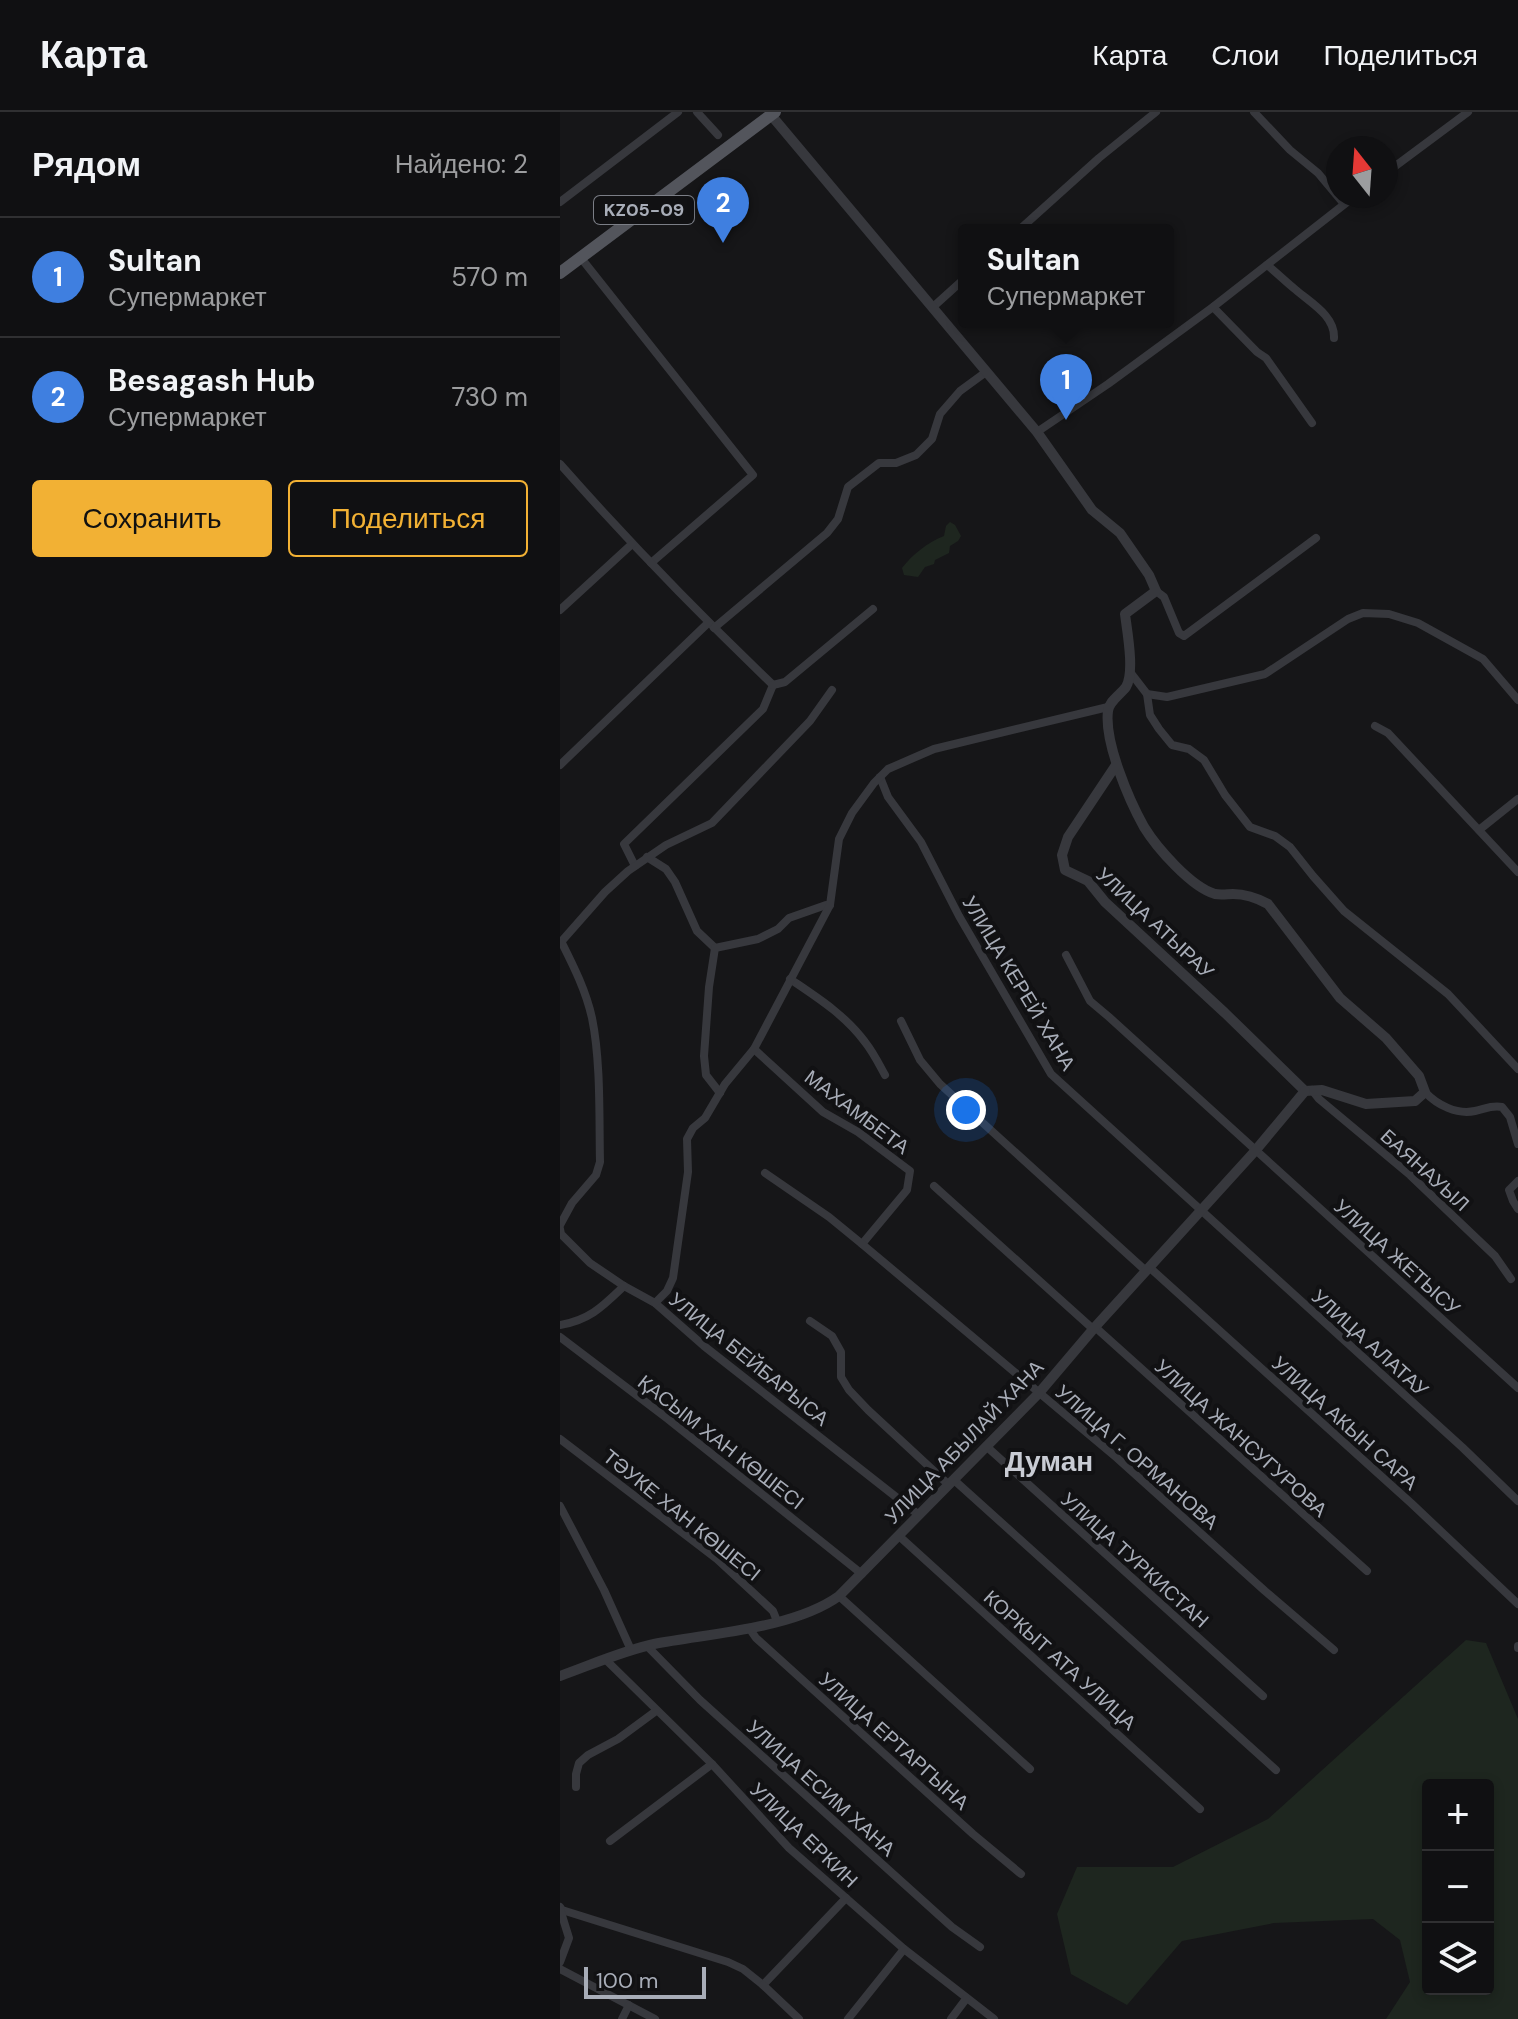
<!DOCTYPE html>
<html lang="ru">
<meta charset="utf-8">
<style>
:root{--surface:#101012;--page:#19191b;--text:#f1f3f6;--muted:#9c9d9f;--line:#303032;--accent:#f2b134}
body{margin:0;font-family:"DM Sans",sans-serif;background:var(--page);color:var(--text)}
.controls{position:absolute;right:24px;bottom:24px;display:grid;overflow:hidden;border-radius:8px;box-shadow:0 4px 12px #0003}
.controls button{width:72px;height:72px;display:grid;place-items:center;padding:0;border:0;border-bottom:2px solid var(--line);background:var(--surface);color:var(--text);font:40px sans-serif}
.compass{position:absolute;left:766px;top:24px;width:72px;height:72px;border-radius:50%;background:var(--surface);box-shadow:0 4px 12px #0003;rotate:343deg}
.scale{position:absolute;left:24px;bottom:20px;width:122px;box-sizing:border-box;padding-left:8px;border:4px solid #a8adb8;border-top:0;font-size:22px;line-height:28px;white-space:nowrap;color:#a8adb8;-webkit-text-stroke:6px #111113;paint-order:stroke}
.you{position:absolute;left:406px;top:998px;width:28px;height:28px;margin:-20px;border:6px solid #fff;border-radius:50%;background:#1a73e8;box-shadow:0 0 0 12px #1a73e833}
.badge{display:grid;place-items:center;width:52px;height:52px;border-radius:50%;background:var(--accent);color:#fff;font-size:26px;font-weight:700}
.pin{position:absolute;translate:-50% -66px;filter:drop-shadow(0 2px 4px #0008)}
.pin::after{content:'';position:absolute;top:42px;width:28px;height:24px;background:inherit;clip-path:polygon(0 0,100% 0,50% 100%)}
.popup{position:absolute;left:398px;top:112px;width:216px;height:104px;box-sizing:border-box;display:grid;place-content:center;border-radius:8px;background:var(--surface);filter:drop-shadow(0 2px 6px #0005);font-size:26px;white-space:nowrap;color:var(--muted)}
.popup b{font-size:30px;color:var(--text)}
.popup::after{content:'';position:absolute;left:50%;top:100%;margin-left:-16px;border:16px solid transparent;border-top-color:var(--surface)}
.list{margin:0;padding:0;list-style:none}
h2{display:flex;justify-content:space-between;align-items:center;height:104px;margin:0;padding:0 32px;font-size:34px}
h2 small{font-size:26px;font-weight:400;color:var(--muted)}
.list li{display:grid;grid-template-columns:52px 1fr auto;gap:24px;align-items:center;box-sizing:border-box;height:120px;padding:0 32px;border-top:2px solid var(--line)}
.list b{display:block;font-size:30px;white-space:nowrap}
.list p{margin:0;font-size:26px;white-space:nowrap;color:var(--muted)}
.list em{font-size:26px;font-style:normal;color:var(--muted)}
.actions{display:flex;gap:16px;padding:24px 32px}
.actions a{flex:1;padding:18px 0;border:2px solid var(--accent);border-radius:8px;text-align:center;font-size:28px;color:var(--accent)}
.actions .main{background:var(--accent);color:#111}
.icon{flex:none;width:44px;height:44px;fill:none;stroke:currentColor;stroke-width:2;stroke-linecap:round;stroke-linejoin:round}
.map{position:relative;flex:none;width:958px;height:1907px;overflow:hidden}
header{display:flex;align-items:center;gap:48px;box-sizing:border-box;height:112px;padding:0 40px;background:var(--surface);border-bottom:2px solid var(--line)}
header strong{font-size:38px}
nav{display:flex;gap:44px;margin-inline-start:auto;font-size:28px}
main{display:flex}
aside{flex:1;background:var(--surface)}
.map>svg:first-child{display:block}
.green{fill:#1e261f;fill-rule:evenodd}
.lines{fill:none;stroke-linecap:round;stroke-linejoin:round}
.minor{stroke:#37383d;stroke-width:8}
.tertiary{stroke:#37383d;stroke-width:10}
.primary{stroke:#53555c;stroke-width:12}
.labels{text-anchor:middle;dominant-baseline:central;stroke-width:8;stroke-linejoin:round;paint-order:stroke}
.shield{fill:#111113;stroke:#7b7e86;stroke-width:2}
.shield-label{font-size:18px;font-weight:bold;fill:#a8adb8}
.street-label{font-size:20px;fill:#a8adb8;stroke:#111113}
.district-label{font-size:28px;font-weight:bold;fill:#c9ccd4;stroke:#111113}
</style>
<header>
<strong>Карта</strong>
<nav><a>Карта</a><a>Слои</a><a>Поделиться</a></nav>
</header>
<main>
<aside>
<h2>Рядом<small>Найдено: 2</small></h2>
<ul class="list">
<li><span class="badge" style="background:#3f7fe0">1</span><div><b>Sultan</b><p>Супермаркет</p></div><em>570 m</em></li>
<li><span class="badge" style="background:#3f7fe0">2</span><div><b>Besagash Hub</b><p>Супермаркет</p></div><em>730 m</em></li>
</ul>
<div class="actions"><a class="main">Сохранить</a><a>Поделиться</a></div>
</aside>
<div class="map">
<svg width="958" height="1907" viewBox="0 0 958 1907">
<rect width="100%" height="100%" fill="#161618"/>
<!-- green -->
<g class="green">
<path d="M390,410L395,413L401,424L398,429L390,434L389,441L375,448L374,452L365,455L358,465L344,463L342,456C352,443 368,430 384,424L386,414Z"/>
<path d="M906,1528L926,1531L958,1607V1907H826L850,1870L840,1828L813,1807L714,1811L622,1829L567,1893L511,1862L497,1802L517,1755H613L708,1707ZM868,1673H928V1877H868Z"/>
</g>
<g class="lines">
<!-- minor -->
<g class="minor">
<path d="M137,0L158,23"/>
<path d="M694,0L730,38L758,61L784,92"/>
<path d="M826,61L908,0"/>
<path d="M0,90L118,0"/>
<path d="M459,118L539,46L596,0"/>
<path d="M21,146L193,363L91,451"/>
<path d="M707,153C717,161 726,170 736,178C751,191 775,204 774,226"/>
<path d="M373,195L404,167"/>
<path d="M653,195L697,240L706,246L752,311"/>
<path d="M477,320L548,272L653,195L795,84"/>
<path d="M0,352C68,429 139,502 213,573L203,597L64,732L75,754"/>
<path d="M596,479L604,485L619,521L624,524L756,426"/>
<path d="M0,498L72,432"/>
<path d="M154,516L267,421L278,407L288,375L319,351H336L356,343L372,327L380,302L400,279L426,260"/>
<path d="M570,560L587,582L607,585L705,562L788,507L803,501L829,502L858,511L923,547L958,588"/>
<path d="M213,573L225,570L313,497"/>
<path d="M587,582L590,603L599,617L612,633L629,637L644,648L665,683L690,715L715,724L730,735L753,764L784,799L888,882L958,957"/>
<path d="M815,614L828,621L958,760"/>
<path d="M0,653L148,511"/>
<path d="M320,665L328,685L361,730L399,804L491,962L902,1335L958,1389"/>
<path d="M919,718L958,687"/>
<path d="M87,745L106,757L115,770L137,819L155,836"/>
<path d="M0,831L45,780L68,759L106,733L152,711L250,609L272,578"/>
<path d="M506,843L530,889L549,905L958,1276"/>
<path d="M230,867C258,886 285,903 305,930C313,940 319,952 325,963"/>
<path d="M341,909L360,948L380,972L586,1159"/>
<path d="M194,937L263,1000L298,1020L350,1059L347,1078L302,1132"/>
<path d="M752,978L759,987L850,1063L935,1144L951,1167"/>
<path d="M865,980C877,993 897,1003 915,999C925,997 931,993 942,995L950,1005L958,1032"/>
<path d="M160,981L146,963L144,944L149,875L155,836L198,827L218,817L229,806L266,793H270"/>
<path d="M205,1061L269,1105L302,1132L557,1346L705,1479L774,1538"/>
<path d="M958,1069L949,1078L953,1089L958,1097"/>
<path d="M374,1074L533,1217"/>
<path d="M0,1113L12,1091L36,1063L40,1050C39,1005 41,950 32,906C26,879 14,855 2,831"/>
<path d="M0,1117L1,1122L30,1151L64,1174L95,1191L144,1234L359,1403"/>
<path d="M589,1155L851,1391L958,1492"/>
<path d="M95,1191L107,1179L113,1166L128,1060L127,1027L133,1016L145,1006L165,972L194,937L270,793L279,727L292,701L314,671L328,657L374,637L548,595"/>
<path d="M250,1209L272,1224L281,1240V1265L289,1278L308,1298L389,1373"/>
<path d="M0,1213C30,1208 43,1194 64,1174"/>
<path d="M535,1215L807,1459"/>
<path d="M0,1225L108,1307L302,1462"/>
<path d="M0,1327L157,1447L213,1499L217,1509"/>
<path d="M426,1334L703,1584"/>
<path d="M394,1368L716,1658"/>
<path d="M0,1394L44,1478L71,1538"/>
<path d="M339,1424L640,1697"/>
<path d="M279,1484L470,1657"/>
<path d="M189,1516L196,1526L413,1722L461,1762"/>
<path d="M87,1534L140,1588L392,1815L420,1835"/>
<path d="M958,1534V1536"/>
<path d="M45,1547L152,1652L229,1736L344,1837L434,1907"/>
<path d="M16,1675V1662L19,1651L28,1643L58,1627L96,1599"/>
<path d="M50,1729L152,1652"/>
<path d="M0,1795L2,1798L168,1850L183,1857L203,1873L286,1786"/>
<path d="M0,1797L9,1826L0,1850"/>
<path d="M0,1857L95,1907"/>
<path d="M203,1873L239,1907"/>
<path d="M62,1907L69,1893"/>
<path d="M288,1907L344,1837"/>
<path d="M391,1907L406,1887"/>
</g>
<!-- tertiary -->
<g class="tertiary">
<path d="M211,3L477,320L532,398L560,421L589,463L596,479L565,502C567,519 575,560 566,575C560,583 549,589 548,599C544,630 569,688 584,715C597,736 631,775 655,782C661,783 668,782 673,782C686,782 697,786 708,792L780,886L826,926L859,964L865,980L855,989L806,992L762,978L745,979"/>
<path d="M556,653L508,725L502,743L505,758L528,769L545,790L665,901L745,979"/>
<path d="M0,1564C31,1553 62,1539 94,1532C150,1521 233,1517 279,1484L479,1281L535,1215L695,1039L745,979"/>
</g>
<!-- primary -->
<path class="primary" d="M0,161L215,0"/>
</g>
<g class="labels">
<!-- shield labels -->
<rect class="shield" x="34" y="84" width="100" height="28" rx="6"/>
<g class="shield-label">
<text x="84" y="98">KZ05-09</text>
</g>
<!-- street labels -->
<g class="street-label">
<text transform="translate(595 811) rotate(43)">УЛИЦА АТЫРАУ</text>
<text transform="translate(459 871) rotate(59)">УЛИЦА КЕРЕЙ ХАНА</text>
<text transform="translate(297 1000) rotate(37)">МАХАМБЕТА</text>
<text transform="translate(865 1058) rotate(42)">БАЯНАУЫЛ</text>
<text transform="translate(837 1145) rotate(42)">УЛИЦА ЖЕТЫСУ</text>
<text transform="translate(810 1231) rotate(42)">УЛИЦА АЛАТАУ</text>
<text transform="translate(189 1247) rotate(39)">УЛИЦА БЕЙБАРЫСА</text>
<text transform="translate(785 1311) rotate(42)">УЛИЦА АКЫН САРА</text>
<text transform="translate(681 1326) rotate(42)">УЛИЦА ЖАНСУГУРОВА</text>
<text transform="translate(161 1330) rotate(38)">ҚАСЫМ ХАН КӨШЕСІ</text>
<text transform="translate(404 1330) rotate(-46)">УЛИЦА АБЫЛАЙ ХАНА</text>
<text transform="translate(577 1345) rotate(41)">УЛИЦА Г. ОРМАНОВА</text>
<text transform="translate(122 1403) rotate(39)">ТӘУКЕ ХАН КӨШЕСІ</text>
<text transform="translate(575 1448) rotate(42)">УЛИЦА ТУРКИСТАН</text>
<text transform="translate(500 1548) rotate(42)">КОРКЫТ АТА УЛИЦА</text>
<text transform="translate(334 1629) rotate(42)">УЛИЦА ЕРТАРГЫНА</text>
<text transform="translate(261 1676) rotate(42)">УЛИЦА ЕСИМ ХАНА</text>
<text transform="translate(244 1723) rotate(44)">УЛИЦА ЕРКИН</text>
</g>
<!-- district labels -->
<g class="district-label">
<text x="489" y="1349">Думан</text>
</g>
</g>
</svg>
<div class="controls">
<button>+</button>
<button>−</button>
<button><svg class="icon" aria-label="layers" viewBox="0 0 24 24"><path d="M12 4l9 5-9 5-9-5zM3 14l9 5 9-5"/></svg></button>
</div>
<svg class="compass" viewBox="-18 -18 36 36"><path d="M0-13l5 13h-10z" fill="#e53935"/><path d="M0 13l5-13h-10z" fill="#9c9d9f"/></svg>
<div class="scale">100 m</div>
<div class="you"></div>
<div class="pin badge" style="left:506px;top:308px;background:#3f7fe0">1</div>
<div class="popup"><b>Sultan</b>Супермаркет</div>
<div class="pin badge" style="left:163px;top:131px;background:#3f7fe0">2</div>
</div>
</main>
